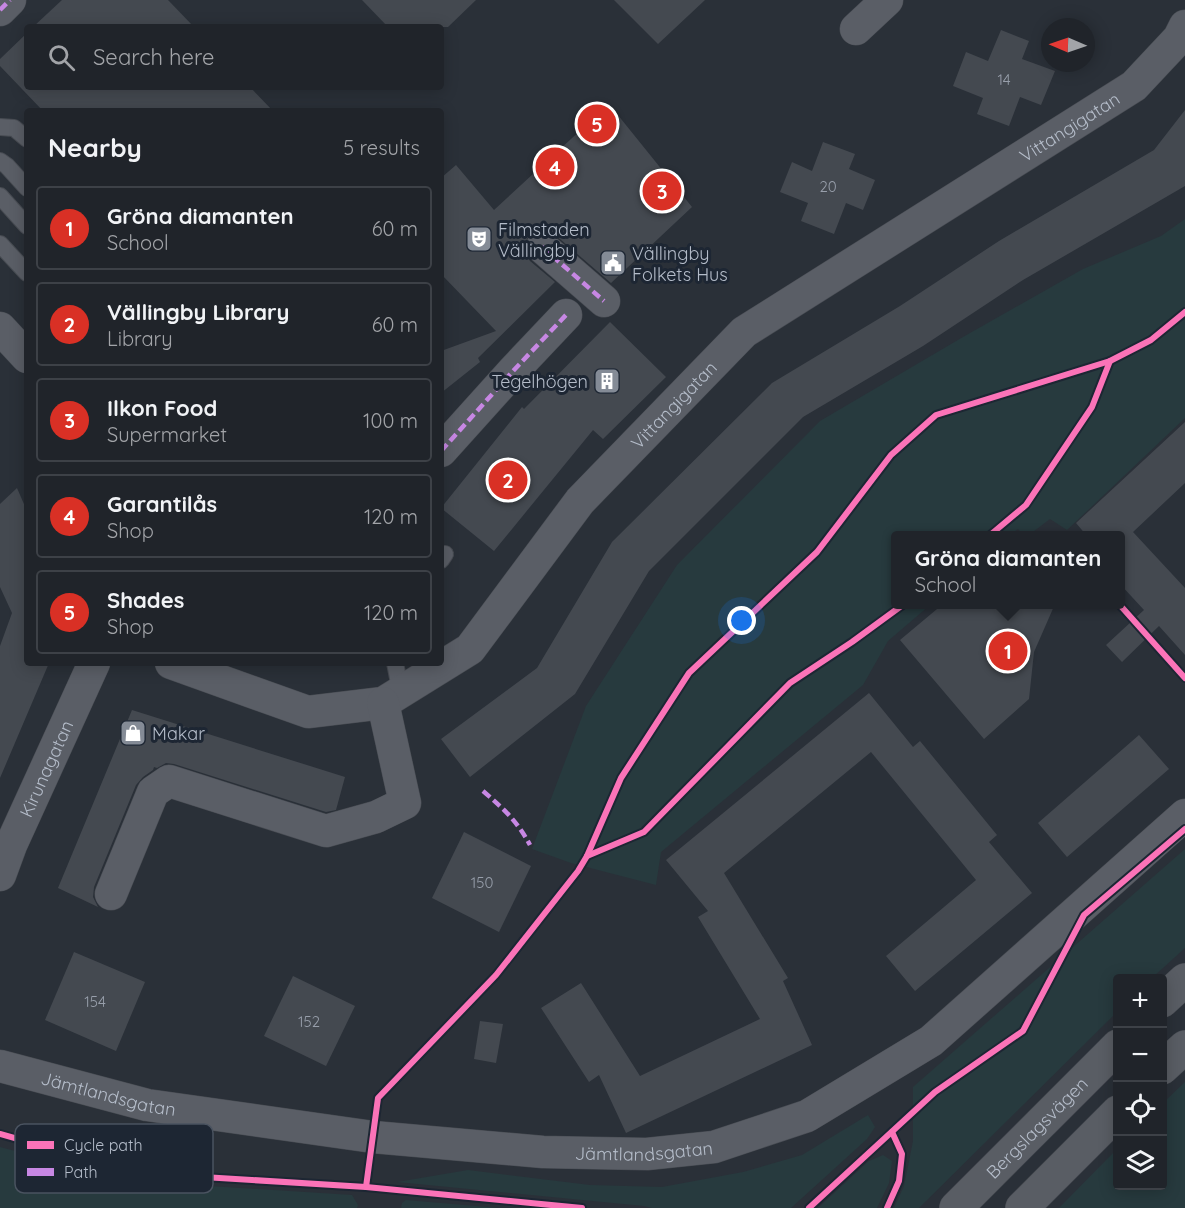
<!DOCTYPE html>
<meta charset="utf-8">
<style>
:root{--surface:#20242a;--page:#2d3036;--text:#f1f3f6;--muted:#a2a4a8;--line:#3d4147;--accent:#d93025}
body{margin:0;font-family:Quicksand,sans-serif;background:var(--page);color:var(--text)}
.controls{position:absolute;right:18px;bottom:18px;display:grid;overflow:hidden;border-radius:6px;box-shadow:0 3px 15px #0003}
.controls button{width:54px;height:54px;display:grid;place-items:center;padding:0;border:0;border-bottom:2px solid var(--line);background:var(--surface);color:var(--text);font:30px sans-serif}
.compass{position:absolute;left:1041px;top:18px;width:54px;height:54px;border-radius:50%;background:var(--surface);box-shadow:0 3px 15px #0003;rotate:272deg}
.you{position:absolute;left:742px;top:621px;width:21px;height:21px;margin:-15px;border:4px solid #fff;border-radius:50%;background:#1a73e8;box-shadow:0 0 0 9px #1a73e833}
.badge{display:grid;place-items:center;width:39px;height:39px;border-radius:50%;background:var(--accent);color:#fff;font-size:20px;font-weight:700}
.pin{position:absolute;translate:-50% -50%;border:3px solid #fff;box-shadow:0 2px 6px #0006}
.popup{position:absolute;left:891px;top:531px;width:234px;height:78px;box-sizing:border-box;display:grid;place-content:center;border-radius:6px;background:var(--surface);filter:drop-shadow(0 2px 4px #0005);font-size:20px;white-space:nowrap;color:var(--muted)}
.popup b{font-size:22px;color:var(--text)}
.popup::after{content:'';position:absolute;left:50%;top:100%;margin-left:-12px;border:12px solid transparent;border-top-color:var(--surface)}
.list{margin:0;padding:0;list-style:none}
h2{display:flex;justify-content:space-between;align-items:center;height:78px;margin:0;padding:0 24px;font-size:26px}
h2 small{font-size:20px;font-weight:400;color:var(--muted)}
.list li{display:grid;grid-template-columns:39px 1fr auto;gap:18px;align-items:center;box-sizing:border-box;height:84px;margin:0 12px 12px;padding:0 12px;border:2px solid var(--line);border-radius:6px}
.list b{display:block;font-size:22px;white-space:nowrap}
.list p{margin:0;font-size:20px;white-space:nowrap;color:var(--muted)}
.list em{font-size:20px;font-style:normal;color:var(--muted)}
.icon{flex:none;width:33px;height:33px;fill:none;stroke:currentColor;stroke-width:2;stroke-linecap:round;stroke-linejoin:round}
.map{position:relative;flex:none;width:1185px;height:1208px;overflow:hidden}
.search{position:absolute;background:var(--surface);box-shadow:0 3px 15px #0003;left:24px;top:24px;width:420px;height:66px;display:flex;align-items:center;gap:15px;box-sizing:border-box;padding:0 21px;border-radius:6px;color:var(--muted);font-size:22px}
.panel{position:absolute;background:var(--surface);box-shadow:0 3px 15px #0003;left:24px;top:108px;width:420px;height:558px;border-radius:6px}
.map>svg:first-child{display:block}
.green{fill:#273a3e}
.building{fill:#444950}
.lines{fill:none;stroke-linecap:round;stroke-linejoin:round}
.lane-casing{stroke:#484c53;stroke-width:18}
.street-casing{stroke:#484c53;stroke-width:33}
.secondary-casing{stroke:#484c53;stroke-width:34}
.lane{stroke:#5a5e66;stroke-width:16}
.street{stroke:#5a5e66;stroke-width:32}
.secondary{stroke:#595d64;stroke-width:33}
.quiet{stroke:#c787e3;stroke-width:4.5;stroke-dasharray:9 4.5;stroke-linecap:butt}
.cycleway-casing{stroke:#1d2633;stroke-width:10}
.cycleway{stroke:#fb73b8;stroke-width:6}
.labels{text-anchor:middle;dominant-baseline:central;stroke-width:6;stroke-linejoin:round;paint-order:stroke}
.number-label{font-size:15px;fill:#989fab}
.street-label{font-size:18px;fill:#b4bcc9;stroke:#1d2633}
.poi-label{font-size:18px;fill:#b4bcc9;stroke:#1d2633;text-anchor:start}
.key{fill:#1d2633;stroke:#4a5360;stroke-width:1.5}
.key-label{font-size:16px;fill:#b4bcc9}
</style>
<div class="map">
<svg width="1185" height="1208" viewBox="0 0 1185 1208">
<rect width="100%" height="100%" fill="#2a3038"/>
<!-- green -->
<g class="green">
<path d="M1185,219V418L1067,530L1050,519L1029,535H1023L1018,529L1010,535L896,536V604L930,605L888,641L863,685L661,852L656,885L571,863L532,849L586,706L677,565L820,421L963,337L1083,269L1161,236Z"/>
<path d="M1185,849V948L1152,978H1118L1117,1012L919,1208H894L904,1186L913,1141V1087Z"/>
<path d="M1185,1082V1208H1059L1117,1149L1118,1186H1162L1163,1103Z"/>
<path d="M868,1115L875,1127L867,1139L791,1208H652L644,1206L397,1182L468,1170L590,1185L662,1187L743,1172L802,1155Z"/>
<path d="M0,1147L130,1181L352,1195L358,1205L357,1208H0Z"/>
<path d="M883,1155L892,1161L889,1183L877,1208H818L869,1161Z"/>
<path d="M406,1200L499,1208H401L402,1203Z"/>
</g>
<!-- building -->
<g class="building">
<path d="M62,0H168L194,27H33Z"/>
<path d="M362,0H476L448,27H388Z"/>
<path d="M614,0H705L658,44Z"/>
<path d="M1001,30L1029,41L1022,59L1055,71L1041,105L1020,97L1009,126L977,114L983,98L953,86L966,52L988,61Z"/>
<path d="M27,33V87H250L273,111H43L0,66V59Z"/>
<path d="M609,104L692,207L611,283L553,233L546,230H537L529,235L525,243V253L530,261L555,282L478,358L480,362L441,393V351L496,331L441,274V178L456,165L494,210Z"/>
<path d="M1185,110V186L1023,280L923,346L803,417L649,571L575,694L470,777L441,739L537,668L612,542L772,383L900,306L999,241L1154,150Z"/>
<path d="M823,142L855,154L849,169L875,180L863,210L846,203L834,234L801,221L808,203L780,192L792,162L812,171Z"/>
<path d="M610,322L666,377L603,439L593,430L494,551L441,508L522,407L524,409Z"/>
<path d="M1185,422V483L1133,532L1185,588V655L1159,626L1122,662L1106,645L1144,610L1120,584V536H1087L1076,523Z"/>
<path d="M17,488L27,511V663H49L0,778V646L12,613L0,587V504Z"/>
<path d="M943,604H1055L1034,652L1029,699L984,739L900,640Z"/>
<path d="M869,693L913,747L920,741L997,835L989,842L1032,893L915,991L886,956L976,880L871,752L724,873L788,978L783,981L812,1045L626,1133L599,1075L589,1082L541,1008L581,983L640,1076L760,1019L698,917L708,911L666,860Z"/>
<path d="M132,710L345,777L336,810L326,812L174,764L166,763L157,768L154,767L153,770L143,777L136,785L94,887L93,897L98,907L58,888Z"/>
<path d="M1139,735L1169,769L1067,857L1038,823Z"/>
<path d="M464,832L531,866L499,932L432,898Z"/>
<path d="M74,952L145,982L116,1051L45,1020Z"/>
<path d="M293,976L355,1006L326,1066L264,1036Z"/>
<path d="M480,1021L503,1024L496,1063L474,1059Z"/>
</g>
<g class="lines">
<!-- lane casing -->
<g class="lane-casing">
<g id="lane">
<path d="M0,127L14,128L27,139"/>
<path d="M0,161L7,166L27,188"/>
<path d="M0,196L27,226"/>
<path d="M0,244L27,273"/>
<path d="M441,560L445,554"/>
<path d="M395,663L401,693"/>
</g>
</g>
<!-- street casing -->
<g class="street-casing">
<g id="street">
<path d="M0,10L10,0"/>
<path d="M856,29L887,0"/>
<path d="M542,247L604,301"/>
<path d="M0,328L27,357"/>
<path d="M441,451L514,370L566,315"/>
<path id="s1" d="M171,663L308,712L383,703L470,649L580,501L744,332L1134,86L1179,38L1185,26"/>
<path id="s2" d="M0,875L11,845L94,663"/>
<path d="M111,894L153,792L169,781L326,831L376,817L405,803L383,703"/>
<path id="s3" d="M0,1066L147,1105L373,1137L543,1152L592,1153L647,1154L714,1147L807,1116L931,1041L1185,815"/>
</g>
</g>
<!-- secondary casing -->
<g class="secondary-casing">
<g id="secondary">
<path d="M1162,1001L1185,980"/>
<path d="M1162,1068L1185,1047"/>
<path id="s4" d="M956,1208L1118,1046"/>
<path d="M1022,1208L1118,1112"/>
</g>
</g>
<!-- lane -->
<use href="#lane" class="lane"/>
<!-- street -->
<use href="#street" class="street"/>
<!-- secondary -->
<use href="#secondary" class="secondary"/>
<!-- quiet -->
<g class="quiet">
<path d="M0,10L10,0"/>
<path d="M542,247L604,301"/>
<path d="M441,451L514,370L566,315"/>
<path d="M483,791C504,809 517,821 530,845"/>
</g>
<!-- cycleway casing -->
<g class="cycleway-casing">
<g id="cycleway">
<path d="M989,536L1026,505L1092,407L1110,361"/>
<path d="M1119,604L1185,678"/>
<path d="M587,856L644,832L790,683L852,642L904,604"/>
<path d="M0,1134L138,1173L366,1187L582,1208"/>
<path d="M366,1187L378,1098L496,975L578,871L587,856L621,778L689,673L817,552L891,455L936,415L1110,361L1151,340L1185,312"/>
<path d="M809,1208L935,1092L1023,1031L1084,915L1185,829"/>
<path d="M887,1208L899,1181L902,1154L892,1132"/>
</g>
</g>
<!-- cycleway -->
<use href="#cycleway" class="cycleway"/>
</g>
<!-- icons -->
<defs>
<g id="theatre-square" transform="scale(1.35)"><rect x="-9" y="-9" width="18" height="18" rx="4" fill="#848b96" stroke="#1d2633"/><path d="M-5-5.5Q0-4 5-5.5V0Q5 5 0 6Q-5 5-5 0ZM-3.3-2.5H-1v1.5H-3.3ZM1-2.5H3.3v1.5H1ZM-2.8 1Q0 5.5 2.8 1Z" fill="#fff"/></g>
<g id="civic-square" transform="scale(1.35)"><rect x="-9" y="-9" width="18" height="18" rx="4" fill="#848b96" stroke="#1d2633"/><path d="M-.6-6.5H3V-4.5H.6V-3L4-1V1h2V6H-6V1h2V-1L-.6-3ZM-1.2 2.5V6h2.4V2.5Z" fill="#fff"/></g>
<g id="building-square" transform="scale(1.35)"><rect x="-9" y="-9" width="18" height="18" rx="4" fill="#848b96" stroke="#1d2633"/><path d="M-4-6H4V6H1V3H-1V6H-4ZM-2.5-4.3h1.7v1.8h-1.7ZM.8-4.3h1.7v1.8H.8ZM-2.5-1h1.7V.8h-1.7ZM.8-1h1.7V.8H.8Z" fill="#fff"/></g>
<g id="shop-square" transform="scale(1.35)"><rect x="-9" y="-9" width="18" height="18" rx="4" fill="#848b96" stroke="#1d2633"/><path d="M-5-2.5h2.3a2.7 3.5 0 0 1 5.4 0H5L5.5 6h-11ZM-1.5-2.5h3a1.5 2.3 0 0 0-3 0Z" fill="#fff"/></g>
</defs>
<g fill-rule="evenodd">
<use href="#theatre-square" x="479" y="239"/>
<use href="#civic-square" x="613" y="263"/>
<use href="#building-square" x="607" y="381"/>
<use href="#shop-square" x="133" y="733"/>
</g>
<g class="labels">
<!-- number labels -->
<g class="number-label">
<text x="1004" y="79">14</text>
<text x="828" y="186">20</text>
<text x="482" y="882">150</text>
<text x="95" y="1001">154</text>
<text x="309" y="1021">152</text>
</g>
<!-- street labels -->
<g class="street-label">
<text stroke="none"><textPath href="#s1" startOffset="1128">Vittangigatan</textPath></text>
<text stroke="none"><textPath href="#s1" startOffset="642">Vittangigatan</textPath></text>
<text stroke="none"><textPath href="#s2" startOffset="116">Kirunagatan</textPath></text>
<text stroke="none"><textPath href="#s3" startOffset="112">Jämtlandsgatan</textPath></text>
<text stroke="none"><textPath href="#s4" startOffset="114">Bergslagsvägen</textPath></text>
<text stroke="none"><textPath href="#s3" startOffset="652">Jämtlandsgatan</textPath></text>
</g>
<!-- poi labels -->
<g class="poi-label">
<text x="498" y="229">Filmstaden<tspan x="498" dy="21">Vällingby</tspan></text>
<text x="632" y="253">Vällingby<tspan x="632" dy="21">Folkets Hus</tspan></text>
<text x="588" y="381" text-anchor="end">Tegelhögen</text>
<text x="152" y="733">Makar</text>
</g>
</g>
<!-- legend -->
<rect x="15" y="1124" width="198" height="69" rx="9" class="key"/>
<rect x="27" y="1141" width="27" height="8" fill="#fb73b8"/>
<rect x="27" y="1168" width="27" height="8" fill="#c787e3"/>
<g class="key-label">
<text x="64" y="1151">Cycle path</text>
<text x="64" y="1178">Path</text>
</g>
</svg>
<div class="controls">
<button>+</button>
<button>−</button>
<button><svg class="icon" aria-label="locate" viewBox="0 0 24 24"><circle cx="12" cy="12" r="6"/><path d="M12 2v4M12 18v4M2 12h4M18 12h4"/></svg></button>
<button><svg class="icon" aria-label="layers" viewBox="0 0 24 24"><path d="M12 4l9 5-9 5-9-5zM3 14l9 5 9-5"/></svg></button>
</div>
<svg class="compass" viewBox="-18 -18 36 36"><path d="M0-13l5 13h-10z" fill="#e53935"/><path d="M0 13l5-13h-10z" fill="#a2a4a8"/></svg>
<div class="you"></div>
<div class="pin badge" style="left:1008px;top:651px">1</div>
<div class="popup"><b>Gröna diamanten</b>School</div>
<div class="pin badge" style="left:508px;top:480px">2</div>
<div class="pin badge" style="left:662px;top:191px">3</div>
<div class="pin badge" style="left:555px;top:167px">4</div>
<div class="pin badge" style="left:597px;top:124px">5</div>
<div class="search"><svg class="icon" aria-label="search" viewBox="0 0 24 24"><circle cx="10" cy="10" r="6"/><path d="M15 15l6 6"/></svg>Search here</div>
<section class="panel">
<h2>Nearby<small>5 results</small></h2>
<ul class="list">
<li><span class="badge">1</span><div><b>Gröna diamanten</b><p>School</p></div><em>60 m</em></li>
<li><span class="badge">2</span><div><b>Vällingby Library</b><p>Library</p></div><em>60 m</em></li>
<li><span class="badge">3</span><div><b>Ilkon Food</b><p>Supermarket</p></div><em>100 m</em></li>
<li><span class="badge">4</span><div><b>Garantilås</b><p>Shop</p></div><em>120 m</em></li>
<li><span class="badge">5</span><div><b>Shades</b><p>Shop</p></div><em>120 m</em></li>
</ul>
</section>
</div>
